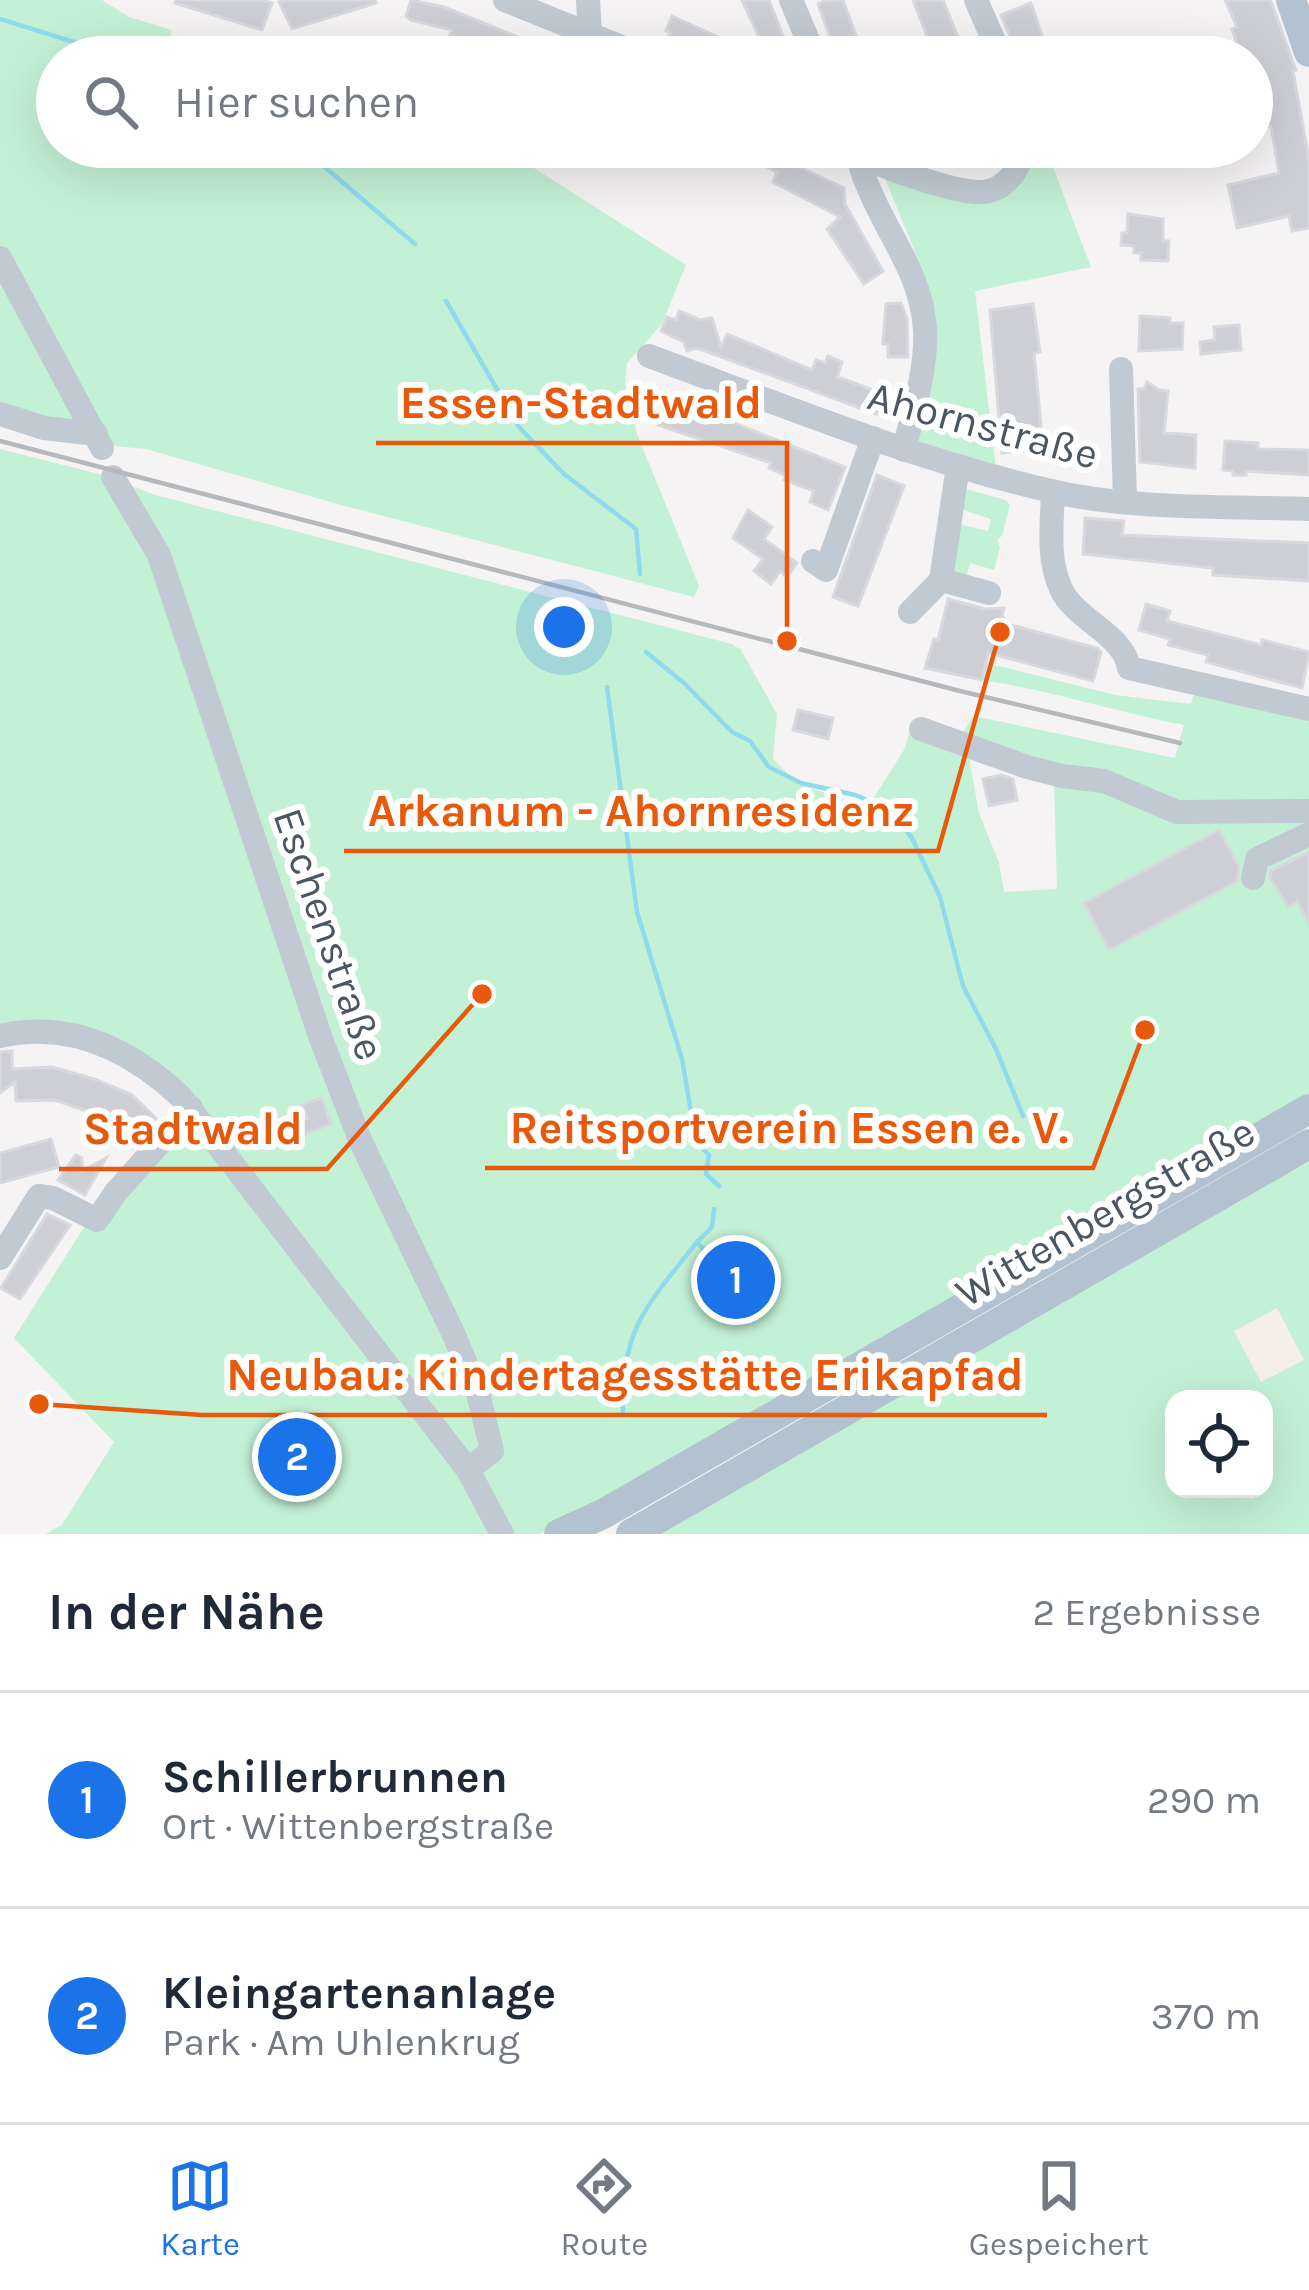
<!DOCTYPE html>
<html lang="de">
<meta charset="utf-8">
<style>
:root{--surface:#fff;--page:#f6f6f7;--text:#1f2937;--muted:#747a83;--line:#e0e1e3;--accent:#1a73e8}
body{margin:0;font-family:Karla,sans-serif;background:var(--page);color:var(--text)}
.controls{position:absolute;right:36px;bottom:36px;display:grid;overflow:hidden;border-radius:24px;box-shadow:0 12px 48px #0002}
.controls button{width:108px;height:108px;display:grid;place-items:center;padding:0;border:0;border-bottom:3px solid var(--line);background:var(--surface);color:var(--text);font:60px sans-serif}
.you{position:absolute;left:564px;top:627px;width:42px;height:42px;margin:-30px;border:9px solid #fff;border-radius:50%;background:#1a73e8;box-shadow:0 0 0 18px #1a73e833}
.badge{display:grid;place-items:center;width:78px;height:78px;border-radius:50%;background:var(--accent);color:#fff;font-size:39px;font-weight:700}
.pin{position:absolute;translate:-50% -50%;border:6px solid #fff;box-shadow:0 3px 12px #0006}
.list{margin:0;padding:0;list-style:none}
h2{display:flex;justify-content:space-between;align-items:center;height:156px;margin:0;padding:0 48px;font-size:51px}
h2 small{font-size:39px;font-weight:400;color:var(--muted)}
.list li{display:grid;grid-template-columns:78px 1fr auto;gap:36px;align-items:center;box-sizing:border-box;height:216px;padding:0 48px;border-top:3px solid var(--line)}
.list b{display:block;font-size:45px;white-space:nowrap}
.list p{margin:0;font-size:39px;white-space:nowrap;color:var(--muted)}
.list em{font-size:39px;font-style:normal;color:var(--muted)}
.icon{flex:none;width:66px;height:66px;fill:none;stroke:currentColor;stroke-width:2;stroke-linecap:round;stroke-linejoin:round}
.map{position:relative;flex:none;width:1309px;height:1534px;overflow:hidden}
.search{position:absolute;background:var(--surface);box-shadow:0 12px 48px #0002;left:36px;right:36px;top:36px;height:132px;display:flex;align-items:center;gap:30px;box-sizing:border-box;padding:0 42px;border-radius:66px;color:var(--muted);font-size:45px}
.sheet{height:588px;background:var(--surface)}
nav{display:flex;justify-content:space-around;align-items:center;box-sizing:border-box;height:168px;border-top:3px solid var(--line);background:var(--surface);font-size:33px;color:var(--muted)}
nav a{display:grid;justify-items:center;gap:6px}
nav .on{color:var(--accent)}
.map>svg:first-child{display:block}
.green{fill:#c3f1d5;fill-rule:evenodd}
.sand{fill:#f5f0e5}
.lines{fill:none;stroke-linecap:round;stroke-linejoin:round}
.stream{stroke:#90daee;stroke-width:4.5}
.building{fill:#cdcfd5;stroke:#d7d9de;stroke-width:3}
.minor{stroke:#c1cad2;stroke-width:24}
.major{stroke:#b3c2d1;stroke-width:30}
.rail{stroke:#b5b8bd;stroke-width:4.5}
.labels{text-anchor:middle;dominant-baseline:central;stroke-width:12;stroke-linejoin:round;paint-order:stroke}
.street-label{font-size:42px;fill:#4a5661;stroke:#fff}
.leader{fill:none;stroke:#e8590c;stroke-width:4.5}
.callout-dot{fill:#e8590c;stroke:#fff;stroke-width:4.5}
.callout-label{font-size:45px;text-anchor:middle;font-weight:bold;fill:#e8590c;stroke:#fff;stroke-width:12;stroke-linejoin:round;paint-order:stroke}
</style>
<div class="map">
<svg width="1309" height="1534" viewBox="0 0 1309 1534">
<rect width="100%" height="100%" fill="#f5f3f3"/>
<!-- green -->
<g class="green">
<path d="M0,0H102L129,17L172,30L167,57H57V147H501L686,265L662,324L627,363L625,384L637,434L699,586L694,597L341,505L146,449L113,446L74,425L0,405Z"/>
<path d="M1049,157L1091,267L975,291L996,469L911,443L936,364L923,271L881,169L963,187Z"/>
<path d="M0,449L103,475L155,495L732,644L741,650L777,714L773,759L798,784L868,807L904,750L914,719L962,734L973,716L1175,758L1184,725C1116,712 1051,690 981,680L986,663L1115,695L1191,704L1195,689L1309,720V1094L687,1456L540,1534H45L62,1525L114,1442L14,1338L86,1224L196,1105L138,1051L0,1027ZM968,752L1054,783L1057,889L1004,892L999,863L979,813Z"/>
<path d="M966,489L1006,500L1010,505L1002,536L997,539L1000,547L994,570L970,563L966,577L952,572L958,524L988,531L991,519L960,509Z"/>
<path d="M1309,1162V1534H660L1078,1287ZM1174,1399H1264V1489H1174Z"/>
</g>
<!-- sand -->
<path class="sand" d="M1277,1308L1304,1360L1261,1382L1234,1331Z"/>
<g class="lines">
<!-- stream -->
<g class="stream">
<path d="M0,19L122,57"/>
<path d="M301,147L415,244"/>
<path d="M446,301L519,427L564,474L636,529L640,574"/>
<path d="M646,652L685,684L732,732L750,741L769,767L801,783L855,795L884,807L897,819L912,838L940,897L963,986L996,1049L1023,1116"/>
<path d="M607,687L637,912L682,1059L696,1142L709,1155L706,1174L719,1186"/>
<path d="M714,1209L712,1227L697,1242L715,1263"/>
<path d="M623,1412C620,1329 649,1303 697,1242"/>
</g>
</g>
<!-- building -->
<g class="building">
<path d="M176,0H262L272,3L262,30L175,3Z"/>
<path d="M287,0H375L376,3L292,29L279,2Z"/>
<path d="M411,0L444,7L568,57H505L488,52L450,35L452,30L411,20L406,16Z"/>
<path d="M742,0H769L791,57H768Z"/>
<path d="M827,0H843L859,44L836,53L818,4Z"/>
<path d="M913,0H943L966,57H935Z"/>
<path d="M1225,0H1270L1272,4L1296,70L1293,71L1309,160V228L1292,231L1289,216L1237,228L1228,185L1279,173L1271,126L1252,129V57H1204L1237,44L1232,29L1237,27Z"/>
<path d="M1031,3L1044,41L1040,43L1046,57H1019L1001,15Z"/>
<path d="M672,16L727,41L721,57H703L667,42L670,33L666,31Z"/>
<path d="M727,147H790L803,153L797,166L844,188L845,204L883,271L864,284L827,229L840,217L773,182L777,172Z"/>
<path d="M1128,214L1163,219V241H1169L1168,261L1141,260V253H1134V246L1121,245L1122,233H1127Z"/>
<path d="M901,303L907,319L908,357H888V344H883L886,304Z"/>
<path d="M1033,304L1040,352L1034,353L1043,447L1002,453L990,310Z"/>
<path d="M679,311L700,320L712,318L721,348L727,334L812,370L816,360L825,363L828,356L842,362L837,377L895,398L887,418L697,348L687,351L684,342L661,331L667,317L676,320Z"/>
<path d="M1140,316L1170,318V323H1183L1182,349L1139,351Z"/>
<path d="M1239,325L1241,350L1201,354L1200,342L1215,340L1214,327Z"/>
<path d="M1147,382L1159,390L1168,391L1164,433L1196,435L1195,468L1140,462L1138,389H1144Z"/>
<path d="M668,397L845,467L828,510L810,502L814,491L784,480L786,476L769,468L771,463L658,425Z"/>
<path d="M1225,441L1258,443V449L1309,450V475L1246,471V475H1233V471L1223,470Z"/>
<path d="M877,475L904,486L858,606L833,597Z"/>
<path d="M748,510L772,527L764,539L797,563L787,577L780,571L771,584L754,571L763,559L733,538Z"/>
<path d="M1085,518L1124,521L1122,535L1309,543V581L1213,575V568L1083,554Z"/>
<path d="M948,599L985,609L1004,608L1002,615L1007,624L1097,648L1101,652L1093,681L988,653L982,680L925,668L934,639L938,640Z"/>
<path d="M1146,604L1170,611L1167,621L1261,645L1262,640L1309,652L1302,688L1206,662L1208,655L1168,645L1170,639L1139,630Z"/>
<path d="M798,710L833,718L828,739L793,730Z"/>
<path d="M1001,775L1013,779L1017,800L989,806L983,779Z"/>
<path d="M1219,830L1239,867L1237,881L1109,950L1084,903Z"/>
<path d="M1309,852V924L1297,902L1288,907L1270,877L1271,871Z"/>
<path d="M12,1051V1069L52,1067L94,1079L131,1094L158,1120L133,1148L132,1141L113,1127L109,1119L55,1100L16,1101L15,1082L0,1093V1052Z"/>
<path d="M322,1098L331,1124L300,1136L295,1122L307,1118L302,1105Z"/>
<path d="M51,1139L59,1167L0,1183V1153Z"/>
<path d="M76,1155L82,1158V1171L106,1158L85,1195L58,1180Z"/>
<path d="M47,1214L70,1225L20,1299L1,1288Z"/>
</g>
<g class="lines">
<!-- minor -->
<g class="minor">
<path d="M505,0L646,57"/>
<path d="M588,0L590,35"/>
<path d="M791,0L815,57"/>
<path d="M976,0L1001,57"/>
<path d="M853,147C860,161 863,177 870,191C890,239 922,275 925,330C927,370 913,411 904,450"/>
<path d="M849,150C874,164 955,194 983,192C1007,190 1020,167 1025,147"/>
<path d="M0,258L102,448"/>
<path d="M649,356C782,405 913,459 1051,491C1131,510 1227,506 1309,509"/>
<path d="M1121,369L1125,500"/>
<path d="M0,414L44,428L96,434"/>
<path d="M958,466L941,580L989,593"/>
<path d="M113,477L159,555L320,1036L360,1140L454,1335L478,1393L492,1451L468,1470"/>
<path d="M1053,492C1052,523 1047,559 1061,589C1075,620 1124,634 1129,668L1309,709"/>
<path d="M813,561L826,570L873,438"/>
<path d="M910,612L941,580"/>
<path d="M921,729L1027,767L1062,776L1104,781L1177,812L1309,811"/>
<path d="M1253,878L1257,859L1309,834"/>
<path d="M0,1036C70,1020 131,1050 181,1097L468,1470L502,1534"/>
<path d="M0,1258L39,1196L53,1198L97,1220L116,1192L191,1108"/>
</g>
<!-- major -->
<g class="major">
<path d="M1291,0L1309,52"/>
<path d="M559,1534L603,1514L1309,1109"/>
<path d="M631,1534L1309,1144"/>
</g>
<!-- rail -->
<path class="rail" d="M0,441L960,691L1180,743"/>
</g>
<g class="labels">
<!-- street labels -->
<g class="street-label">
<text transform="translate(983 425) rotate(15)">Ahornstraße</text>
<text transform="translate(329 934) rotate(71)">Eschenstraße</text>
<text transform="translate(1105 1212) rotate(-30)">Wittenbergstraße</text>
</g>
</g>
<!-- callouts -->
<path class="leader" d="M787 641L787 443H376M1000 632L938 851H344M1145 1030L1093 1168H485M482 994L327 1169H59M39 1404L202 1415H1047"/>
<g class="callout-dot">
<circle cx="787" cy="641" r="12"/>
<circle cx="1000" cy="632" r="12"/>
<circle cx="1145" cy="1030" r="12"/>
<circle cx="482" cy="994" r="12"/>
<circle cx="39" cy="1404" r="12"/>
</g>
<g class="callout-label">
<text x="581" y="418">Essen-Stadtwald</text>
<text x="641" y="826">Arkanum - Ahornresidenz</text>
<text x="789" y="1143">Reitsportverein Essen e. V.</text>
<text x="193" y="1144">Stadtwald</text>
<text x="625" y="1390">Neubau: Kindertagesstätte Erikapfad</text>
</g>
</svg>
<div class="controls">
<button><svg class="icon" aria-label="locate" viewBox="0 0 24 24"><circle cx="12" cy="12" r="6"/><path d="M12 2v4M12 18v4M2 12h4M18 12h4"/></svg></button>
</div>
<div class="you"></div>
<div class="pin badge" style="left:736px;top:1280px">1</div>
<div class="pin badge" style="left:297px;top:1457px">2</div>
<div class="search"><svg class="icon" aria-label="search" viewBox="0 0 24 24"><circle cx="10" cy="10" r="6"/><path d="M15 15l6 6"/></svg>Hier suchen</div>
</div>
<section class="sheet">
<h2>In der Nähe<small>2 Ergebnisse</small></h2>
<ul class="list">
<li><span class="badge">1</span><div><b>Schillerbrunnen</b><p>Ort · Wittenbergstraße</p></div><em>290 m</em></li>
<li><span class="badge">2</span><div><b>Kleingartenanlage</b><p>Park · Am Uhlenkrug</p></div><em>370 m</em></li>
</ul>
</section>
<nav>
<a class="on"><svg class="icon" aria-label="map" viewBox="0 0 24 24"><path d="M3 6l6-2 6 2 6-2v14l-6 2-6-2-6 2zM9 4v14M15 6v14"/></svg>Karte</a>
<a><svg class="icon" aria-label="directions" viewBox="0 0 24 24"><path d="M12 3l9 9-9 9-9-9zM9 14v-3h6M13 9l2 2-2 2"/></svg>Route</a>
<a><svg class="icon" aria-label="saved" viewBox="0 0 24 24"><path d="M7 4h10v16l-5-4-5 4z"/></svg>Gespeichert</a>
</nav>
